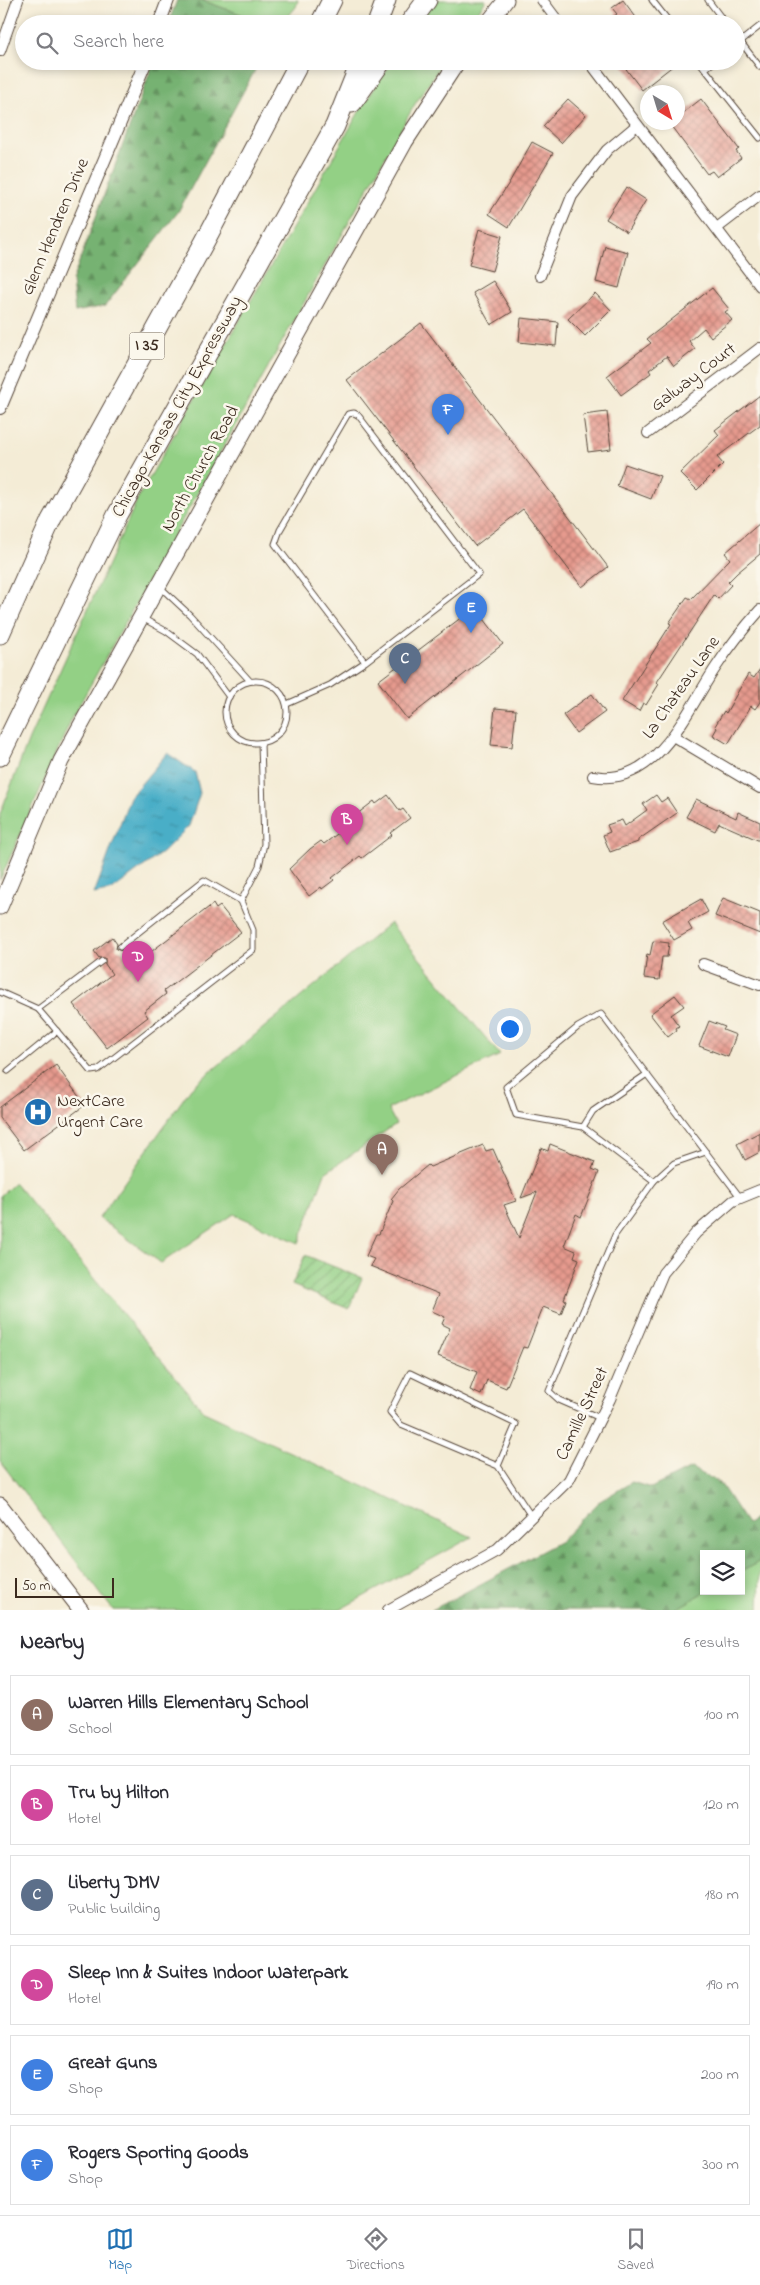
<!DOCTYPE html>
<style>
:root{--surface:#fff;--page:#f7f7f7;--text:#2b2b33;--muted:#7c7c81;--line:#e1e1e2;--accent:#1f6fb2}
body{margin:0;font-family:"Indie Flower",sans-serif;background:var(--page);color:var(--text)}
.controls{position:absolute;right:15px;bottom:15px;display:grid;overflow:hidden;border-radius:0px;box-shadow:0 2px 8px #0003}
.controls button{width:45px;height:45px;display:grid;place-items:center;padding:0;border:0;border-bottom:1px solid var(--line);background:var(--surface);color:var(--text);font:25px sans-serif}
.compass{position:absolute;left:640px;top:85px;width:45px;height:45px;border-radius:50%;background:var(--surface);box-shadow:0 2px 8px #0003;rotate:142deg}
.scale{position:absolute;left:15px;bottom:12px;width:99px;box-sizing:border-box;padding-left:5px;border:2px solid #3b2a1e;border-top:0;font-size:14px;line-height:18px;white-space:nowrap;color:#3b2a1e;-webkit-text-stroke:4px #fbf7ec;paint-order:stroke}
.you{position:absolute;left:509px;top:1028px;width:18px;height:18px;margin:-12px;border:4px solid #fff;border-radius:50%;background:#1a73e8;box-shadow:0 0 0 8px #1a73e833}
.badge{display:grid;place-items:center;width:32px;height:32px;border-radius:50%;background:var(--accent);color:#fff;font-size:16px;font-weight:700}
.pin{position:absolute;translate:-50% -41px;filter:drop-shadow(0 1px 2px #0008)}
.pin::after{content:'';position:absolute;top:26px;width:18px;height:15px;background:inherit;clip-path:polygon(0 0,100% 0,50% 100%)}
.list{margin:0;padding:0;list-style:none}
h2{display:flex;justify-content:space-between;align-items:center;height:65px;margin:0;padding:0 20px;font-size:21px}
h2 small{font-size:16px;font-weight:400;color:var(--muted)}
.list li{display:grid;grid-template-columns:32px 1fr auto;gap:15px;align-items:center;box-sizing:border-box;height:80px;margin:0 10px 10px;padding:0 10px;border:1px solid var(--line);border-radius:0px}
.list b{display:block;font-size:19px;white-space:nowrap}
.list p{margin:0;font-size:16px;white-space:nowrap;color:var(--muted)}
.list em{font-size:16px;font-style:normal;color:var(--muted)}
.icon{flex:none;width:28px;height:28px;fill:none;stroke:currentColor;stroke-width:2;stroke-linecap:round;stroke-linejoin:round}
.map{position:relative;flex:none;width:760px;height:1610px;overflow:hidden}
.search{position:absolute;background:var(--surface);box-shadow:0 2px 8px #0003;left:15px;right:15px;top:15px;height:55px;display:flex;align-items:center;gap:12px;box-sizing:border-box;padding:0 18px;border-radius:28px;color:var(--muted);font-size:19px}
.sheet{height:605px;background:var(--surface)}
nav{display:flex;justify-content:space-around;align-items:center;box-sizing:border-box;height:70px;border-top:1px solid var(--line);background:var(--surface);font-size:14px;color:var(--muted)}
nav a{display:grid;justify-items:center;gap:2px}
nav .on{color:var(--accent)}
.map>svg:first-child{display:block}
.green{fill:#93d085;stroke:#677d52}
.forest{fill:url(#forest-firs);stroke:#586e48}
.garden{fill:url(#garden-furrows);stroke:#677d52}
.water{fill:url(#water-ripples);stroke:#426c72}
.building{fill:url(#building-cross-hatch)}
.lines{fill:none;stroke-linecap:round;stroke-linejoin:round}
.service-casing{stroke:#57473a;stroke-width:7}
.minor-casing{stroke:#57473a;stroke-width:12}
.tertiary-casing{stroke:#57473a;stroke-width:14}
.secondary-casing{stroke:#57473a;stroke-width:17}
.motorway-casing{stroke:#57473a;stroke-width:21}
.service{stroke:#fff;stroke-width:5}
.minor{stroke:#fff;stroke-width:10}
.tertiary{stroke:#fff;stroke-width:12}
.secondary{stroke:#fff;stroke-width:15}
.motorway{stroke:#fff;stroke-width:19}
.labels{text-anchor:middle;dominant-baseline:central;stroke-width:5;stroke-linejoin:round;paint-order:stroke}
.shield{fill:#fbf7ec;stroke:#75685c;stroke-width:1}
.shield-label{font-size:16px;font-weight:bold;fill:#3b2a1e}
.street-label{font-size:18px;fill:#3b2a1e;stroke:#fbf7ec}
.poi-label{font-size:18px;fill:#3b2a1e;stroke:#fbf7ec;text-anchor:start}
</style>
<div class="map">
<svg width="760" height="1610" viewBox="0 0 760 1610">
<defs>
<pattern id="forest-firs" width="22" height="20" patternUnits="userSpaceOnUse" patternTransform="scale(1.25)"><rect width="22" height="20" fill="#76b272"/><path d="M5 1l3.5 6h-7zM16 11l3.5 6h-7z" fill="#62915d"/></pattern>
<pattern id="garden-furrows" width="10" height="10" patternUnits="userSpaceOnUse" patternTransform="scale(1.25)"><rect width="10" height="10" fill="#93d085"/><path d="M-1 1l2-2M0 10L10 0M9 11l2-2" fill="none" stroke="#79a96c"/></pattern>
<pattern id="water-ripples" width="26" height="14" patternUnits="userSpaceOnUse" patternTransform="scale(1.25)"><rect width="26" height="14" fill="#48aec7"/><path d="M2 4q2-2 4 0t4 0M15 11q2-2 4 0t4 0" fill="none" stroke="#3d8ea1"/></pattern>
<pattern id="building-cross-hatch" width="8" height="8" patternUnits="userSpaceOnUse" patternTransform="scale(1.25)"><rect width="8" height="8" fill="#e69a8e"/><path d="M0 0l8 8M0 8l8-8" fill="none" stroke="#bc7e73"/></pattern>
</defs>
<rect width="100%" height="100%" fill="#fbf7ec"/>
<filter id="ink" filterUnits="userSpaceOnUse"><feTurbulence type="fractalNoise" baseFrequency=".02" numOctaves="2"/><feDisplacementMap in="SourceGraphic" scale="10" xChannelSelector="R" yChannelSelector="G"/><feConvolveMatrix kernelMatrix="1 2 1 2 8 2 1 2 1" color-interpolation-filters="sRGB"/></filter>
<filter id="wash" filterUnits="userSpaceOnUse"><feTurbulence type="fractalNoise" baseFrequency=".0096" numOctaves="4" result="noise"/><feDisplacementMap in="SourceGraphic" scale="20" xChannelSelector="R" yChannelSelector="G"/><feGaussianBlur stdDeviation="1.12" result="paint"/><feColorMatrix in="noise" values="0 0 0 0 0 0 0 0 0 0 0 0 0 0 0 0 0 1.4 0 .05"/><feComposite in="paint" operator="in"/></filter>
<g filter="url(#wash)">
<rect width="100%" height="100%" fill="#f4ecd6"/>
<!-- green -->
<g class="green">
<path d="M201,0H298L296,7L282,24H268Z"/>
<path d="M435,0H486L470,24H419Z"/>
<path d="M393,61H444L415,104L72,718L0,880V814L29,739L139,496L363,105Z"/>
<path d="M390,923L500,1055L388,1109L396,1124L325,1173L299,1243L234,1214L161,1263L99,1218L191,1088Z"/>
<path d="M15,1183L204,1412L472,1537L339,1610H113L0,1461V1196Z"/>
<path d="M760,1561L759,1610H674L707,1591H741V1572Z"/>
</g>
<!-- forest -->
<g class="forest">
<path d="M177,0H201L268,24H168Z"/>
<path d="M154,61H260L178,212L105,306L75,312L72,281Z"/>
<path d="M691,1468L720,1483L747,1524L760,1516V1561L741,1572V1554H704V1591H707L674,1610H432L561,1541L600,1501L632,1482L651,1488Z"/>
</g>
<!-- garden -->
<path class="garden" d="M305,1255L362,1278L349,1309L292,1285Z"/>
<!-- water -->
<path class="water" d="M167,753L195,772L200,793L189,826L163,852L112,890L94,894L130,797Z"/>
<g id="blocks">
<!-- building -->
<g class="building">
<path d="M623,0L641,24H604L617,14L612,8Z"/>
<path d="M620,61H679L642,90Z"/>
<path d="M568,99L586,115L561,143L543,126Z"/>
<path d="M701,99L739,149L736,151L741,158L717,177L712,171L707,174L668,122H678V117Z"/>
<path d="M532,142L553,153L509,227L489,214L509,183Z"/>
<path d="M626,187L646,200L627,232L606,219Z"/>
<path d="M479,229L502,236L492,271L469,265Z"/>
<path d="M605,246L628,252L619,288L596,282Z"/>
<path d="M493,281L512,312L491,325L473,293Z"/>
<path d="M712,288L729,309L725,312L732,320L711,337L704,328L689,341L695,349L674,366L667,356L649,370L651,373L621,395L607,376L651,343L647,339Z"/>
<path d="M595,293L611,310L585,336L568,319Z"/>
<path d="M521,318L558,322L556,346L519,342Z"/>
<path d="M421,323L608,567L582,587L523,509L475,546L347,380Z"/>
<path d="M760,395V425L717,457L723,464L697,490L680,473L719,435L715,430Z"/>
<path d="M607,412L611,449L588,452L583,415Z"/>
<path d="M625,464L660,476L651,499L617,486Z"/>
<path d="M760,523V554L737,573L728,582L731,585L718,599L714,595L657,682L659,684L646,705L643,703L639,711L622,701L671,624L669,623L687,597L691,599L730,559L725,553Z"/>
<path d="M475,607L503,644L407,719L378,681Z"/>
<path d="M760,669V702L755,709L751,706L728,744L713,735L717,728L715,726L724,711L726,713L748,674L754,678Z"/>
<path d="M592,694L605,712L576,733L563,715Z"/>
<path d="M495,708L516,710L512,747L491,745Z"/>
<path d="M388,795L400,811L403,809L410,818L390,833L392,835L362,858L360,856L332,878L334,880L322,889L321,887L309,896L289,869L310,849L321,841L324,844L341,831L339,828L374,801L376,804Z"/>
<path d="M656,795L661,802L667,798L677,813L638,840V842L610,852L603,835L610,832L607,825L622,820L625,826L647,810L643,804Z"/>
<path d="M696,799L736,818L738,812L760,822V841L719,823L715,831L686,817Z"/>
<path d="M723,898L760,913V934L715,916Z"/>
<path d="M701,899L708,912L688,923L692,930L674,940L662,921Z"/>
<path d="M213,904L216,909L220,906L241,932L164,991L166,994L144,1011L148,1017L107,1048L73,1004L112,974L105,964V958H99L94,951L112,937L117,944L116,949L122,951L130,961L139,954L143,958Z"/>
<path d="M653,941L669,943L667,957H662L659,980L644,978L647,954L650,955Z"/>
<path d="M675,995L684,1006L671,1015L679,1026L676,1028L677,1030L668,1037L650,1014Z"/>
<path d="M709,1021L725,1027L723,1030L736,1035L728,1057L699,1046Z"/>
<path d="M56,1065L85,1105L24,1150L0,1118V1107Z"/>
<path d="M760,1132V1152L745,1160L737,1144Z"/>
<path d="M550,1144L595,1162L592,1169L599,1172L581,1217L576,1214L564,1246L576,1251L574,1257L579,1259L564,1299L566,1300L561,1314L543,1307L527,1348L523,1347L506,1388L487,1380L481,1395L470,1390L477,1372L438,1356L450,1328L442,1324L445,1317L432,1311L439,1294L370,1266L374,1259L366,1256L376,1234H379L393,1201L391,1199L399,1189L428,1165L430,1167L483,1145L486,1151L493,1149L516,1201L504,1205L519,1238L537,1192L521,1198L541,1148L548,1151Z"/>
</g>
</g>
</g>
<g filter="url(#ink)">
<use href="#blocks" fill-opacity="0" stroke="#57473a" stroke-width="1"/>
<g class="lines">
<!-- service casing -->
<g class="service-casing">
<g id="service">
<path d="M652,0L671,24"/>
<path d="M708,0L726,24"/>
<path d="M736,36L760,67"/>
<path d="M736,45L760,26"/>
<path d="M699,61L705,69"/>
<path d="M715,61L705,69L760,138"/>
<path d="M159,586L190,615L250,681"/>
<path d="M142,618L166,631L197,654L229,697"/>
<circle cx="256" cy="712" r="31"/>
<path d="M287,704L330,685L365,662L479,574L358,415L354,413L348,414L345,419L280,530L275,544L365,662"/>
<path d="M120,947L204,880L241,901L259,866L264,844L261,743"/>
<path d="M0,992L38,1009L91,1071L98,1070L253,950V930L241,901"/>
<path d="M38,1009L102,961"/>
<path d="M8,1071L57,1031"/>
<path d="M583,1127L593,1111L647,1074"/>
<path d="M706,1152L674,1163L654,1181L583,1127L516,1115L506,1087L578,1027L601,1014L740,1197"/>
<path d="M600,1418L559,1400L549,1391L615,1235L654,1181"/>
<path d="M498,1466L401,1425L390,1412L410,1373L516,1424L498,1466L531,1516"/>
</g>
</g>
<!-- minor casing -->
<g class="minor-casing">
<g id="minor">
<path d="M542,0L560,24"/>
<path d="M0,51L18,0"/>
<path d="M589,61L760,286"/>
<path d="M717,228L760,195"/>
<path d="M540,276L572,196L607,150L637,125"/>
<path d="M648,433L760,348"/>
<path d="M673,736L760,788"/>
<path d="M593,776C657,788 687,710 716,667C729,647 744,628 760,610"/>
<path d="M703,964L760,985"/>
<path d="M388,1610L497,1550L569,1480L610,1399L663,1273L696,1233L733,1201L760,1190"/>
</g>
</g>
<!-- tertiary casing -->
<g class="tertiary-casing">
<g id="tertiary">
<path d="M159,24L168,0"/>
<path d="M0,408L146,61"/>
</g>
</g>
<!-- secondary casing -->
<g class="secondary-casing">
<g id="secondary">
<path d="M487,24L506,0"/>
<path d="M0,907L61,761L405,142L458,61"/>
<path d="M0,1505L81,1610"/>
</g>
</g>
<!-- motorway casing -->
<g class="motorway-casing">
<g id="motorway">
<path d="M320,24L332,0"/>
<path d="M377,24L386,0"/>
<path d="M409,24L427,0"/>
<path d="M352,103L382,61"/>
<path d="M0,634L51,520L205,241L300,61"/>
<path d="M0,756L117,515L335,126L361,61"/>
</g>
</g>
<!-- service -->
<use href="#service" class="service"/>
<!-- minor -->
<use href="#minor" class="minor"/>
<!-- tertiary -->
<use href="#tertiary" class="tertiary"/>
<!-- secondary -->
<use href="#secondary" class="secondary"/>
<!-- motorway -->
<use href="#motorway" class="motorway"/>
</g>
</g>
<!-- icons -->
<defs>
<g id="hospital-disc" transform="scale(1.4375)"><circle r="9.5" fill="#1f6fb2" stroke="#fbf7ec"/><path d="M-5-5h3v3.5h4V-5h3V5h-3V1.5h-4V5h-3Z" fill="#fff"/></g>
</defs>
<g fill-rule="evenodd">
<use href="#hospital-disc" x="38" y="1112"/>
</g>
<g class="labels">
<!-- shield labels -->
<rect class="shield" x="129.5" y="332.5" width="35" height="27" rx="4"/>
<g class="shield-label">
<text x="147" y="346">I 35</text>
</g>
<!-- street labels -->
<g class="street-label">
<text transform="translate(56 227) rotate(-67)">Glenn Hendren Drive</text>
<text transform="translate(694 378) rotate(-37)">Galway Court</text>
<text transform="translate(178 407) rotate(-61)">Chicago-Kansas City Expressway</text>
<text transform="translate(201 469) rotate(-61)">North Church Road</text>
<text transform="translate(682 688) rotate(-55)">La Chateau Lane</text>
<text transform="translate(583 1414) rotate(-65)">Camille Street</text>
</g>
<!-- poi labels -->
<g class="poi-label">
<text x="57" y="1102">NextCare<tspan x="57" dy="21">Urgent Care</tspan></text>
</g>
</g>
</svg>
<div class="controls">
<button><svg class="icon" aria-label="layers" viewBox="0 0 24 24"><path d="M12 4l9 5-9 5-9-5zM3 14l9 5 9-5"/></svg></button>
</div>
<svg class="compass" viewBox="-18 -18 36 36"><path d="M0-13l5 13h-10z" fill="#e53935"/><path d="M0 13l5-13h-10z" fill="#7c7c81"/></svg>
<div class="scale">50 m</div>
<div class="you"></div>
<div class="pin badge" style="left:382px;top:1175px;background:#8d6e63">A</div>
<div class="pin badge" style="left:347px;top:845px;background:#d1479c">B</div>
<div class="pin badge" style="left:405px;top:684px;background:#5c6f8a">C</div>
<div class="pin badge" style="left:138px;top:982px;background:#d1479c">D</div>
<div class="pin badge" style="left:471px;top:633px;background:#3f7fe0">E</div>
<div class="pin badge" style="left:448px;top:435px;background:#3f7fe0">F</div>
<div class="search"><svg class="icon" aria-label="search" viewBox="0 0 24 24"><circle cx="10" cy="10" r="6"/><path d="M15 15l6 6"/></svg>Search here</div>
</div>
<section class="sheet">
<h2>Nearby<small>6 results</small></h2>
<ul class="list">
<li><span class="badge" style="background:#8d6e63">A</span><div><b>Warren Hills Elementary School</b><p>School</p></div><em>100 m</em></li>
<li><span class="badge" style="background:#d1479c">B</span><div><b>Tru by Hilton</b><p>Hotel</p></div><em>120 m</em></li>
<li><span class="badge" style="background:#5c6f8a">C</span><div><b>Liberty DMV</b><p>Public building</p></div><em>180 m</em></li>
<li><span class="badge" style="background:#d1479c">D</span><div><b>Sleep Inn &amp; Suites Indoor Waterpark</b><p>Hotel</p></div><em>190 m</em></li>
<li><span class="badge" style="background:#3f7fe0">E</span><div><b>Great Guns</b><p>Shop</p></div><em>200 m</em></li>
<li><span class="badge" style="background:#3f7fe0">F</span><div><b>Rogers Sporting Goods</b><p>Shop</p></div><em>300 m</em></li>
</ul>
</section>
<nav>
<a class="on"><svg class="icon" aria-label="map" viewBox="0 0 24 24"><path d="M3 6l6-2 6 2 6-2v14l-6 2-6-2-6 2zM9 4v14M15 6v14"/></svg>Map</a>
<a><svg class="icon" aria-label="directions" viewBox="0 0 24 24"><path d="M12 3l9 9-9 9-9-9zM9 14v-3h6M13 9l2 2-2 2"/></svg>Directions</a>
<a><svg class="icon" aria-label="saved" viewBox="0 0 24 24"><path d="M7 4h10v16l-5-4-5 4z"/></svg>Saved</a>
</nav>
